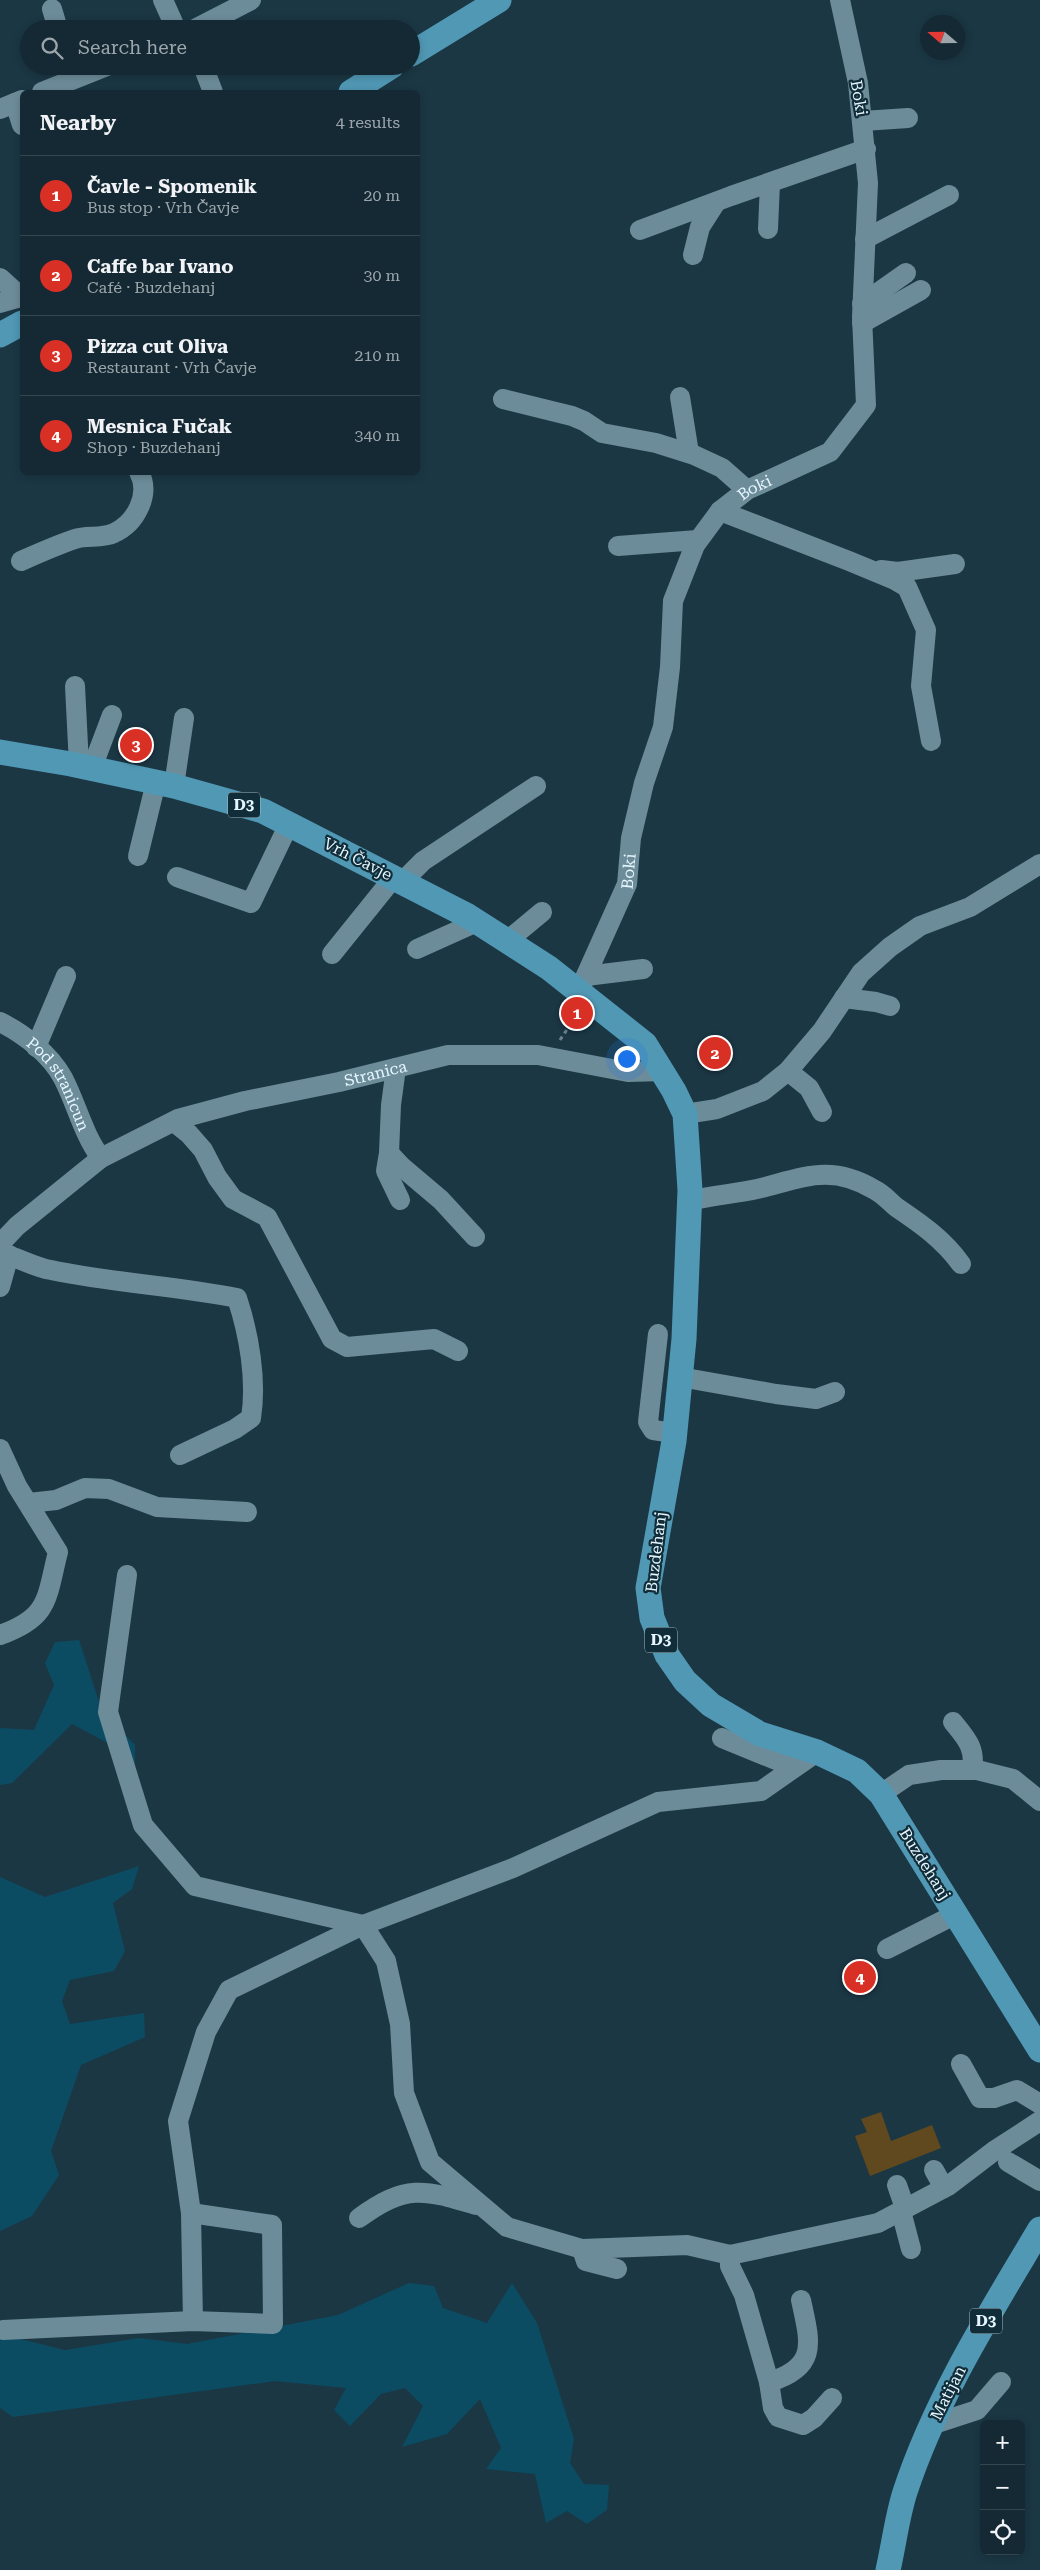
<!DOCTYPE html>
<meta charset="utf-8">
<style>
:root{--surface:#142933;--page:#21353f;--text:#f1f3f6;--muted:#9da6ac;--line:#33454e;--accent:#d93025}
body{margin:0;font-family:"Roboto Serif",serif;background:var(--page);color:var(--text)}
.controls{position:absolute;right:15px;bottom:15px;display:grid;overflow:hidden;border-radius:8px;box-shadow:0 2px 8px #0003}
.controls button{width:45px;height:45px;display:grid;place-items:center;padding:0;border:0;border-bottom:1px solid var(--line);background:var(--surface);color:var(--text);font:25px sans-serif}
.compass{position:absolute;left:920px;top:15px;width:45px;height:45px;border-radius:50%;background:var(--surface);box-shadow:0 2px 8px #0003;rotate:290deg}
.you{position:absolute;left:626px;top:1058px;width:18px;height:18px;margin:-12px;border:4px solid #fff;border-radius:50%;background:#1a73e8;box-shadow:0 0 0 8px #1a73e833}
.badge{display:grid;place-items:center;width:32px;height:32px;border-radius:50%;background:var(--accent);color:#fff;font-size:16px;font-weight:700}
.pin{position:absolute;translate:-50% -50%;border:2px solid #fff;box-shadow:0 1px 5px #0006}
.list{margin:0;padding:0;list-style:none}
h2{display:flex;justify-content:space-between;align-items:center;height:65px;margin:0;padding:0 20px;font-size:21px}
h2 small{font-size:16px;font-weight:400;color:var(--muted)}
.list li{display:grid;grid-template-columns:32px 1fr auto;gap:15px;align-items:center;box-sizing:border-box;height:80px;padding:0 20px;border-top:1px solid var(--line)}
.list b{display:block;font-size:19px;white-space:nowrap}
.list p{margin:0;font-size:16px;white-space:nowrap;color:var(--muted)}
.list em{font-size:16px;font-style:normal;color:var(--muted)}
.icon{flex:none;width:28px;height:28px;fill:none;stroke:currentColor;stroke-width:2;stroke-linecap:round;stroke-linejoin:round}
.map{position:relative;flex:none;width:1040px;height:2570px;overflow:hidden}
.search{position:absolute;background:var(--surface);box-shadow:0 2px 8px #0003;left:20px;top:20px;width:400px;height:55px;display:flex;align-items:center;gap:12px;box-sizing:border-box;padding:0 18px;border-radius:28px;color:var(--muted);font-size:19px}
.panel{position:absolute;background:var(--surface);box-shadow:0 2px 8px #0003;left:20px;top:90px;width:400px;height:385px;border-radius:8px}
.map>svg:first-child{display:block}
.green{fill:#0c4c63}
.building{fill:#60491e}
.lines{fill:none;stroke-linecap:round;stroke-linejoin:round}
.path{stroke:#6c838e;stroke-width:3;stroke-dasharray:4 4;stroke-linecap:butt}
.minor{stroke:#6d8c9a;stroke-width:20}
.major{stroke:#5198b5;stroke-width:25}
.labels{text-anchor:middle;dominant-baseline:central;stroke-width:4.5;stroke-linejoin:round;paint-order:stroke}
.shield{fill:#102d39;stroke:#a6bac3;stroke-width:1}
.shield-label{font-size:15px;font-weight:bold;fill:#e6f6fe}
.street-label{font-size:16px;fill:#e6f6fe;stroke:#102d39}
</style>
<div class="map">
<svg width="1040" height="2570" viewBox="0 0 1040 2570">
<rect width="100%" height="100%" fill="#1b3744"/>
<!-- green -->
<g class="green">
<path d="M79,1640L102,1711L135,1745V1791L115,1747L72,1724L12,1783L0,1785V1728L34,1730L54,1685L45,1663L55,1642Z"/>
<path d="M139,1866L132,1889L113,1903L125,1951L114,1971L70,1980L62,2001L70,2024L144,2013L145,2037L81,2065L51,2151L59,2175L32,2216L0,2231V1877L45,1897Z"/>
<path d="M409,2283L434,2286L443,2308L487,2323L512,2283L537,2323L574,2439L570,2463L584,2484L609,2485L607,2510L587,2524L567,2511L546,2523L535,2474L486,2469L501,2448L480,2399L447,2434L402,2447L423,2406L405,2388L381,2394L350,2426L334,2410L346,2388L275,2381L13,2417L0,2408V2334L65,2350L139,2338L187,2344L338,2315Z"/>
</g>
<!-- building -->
<path class="building" d="M881,2112L891,2141L932,2125L941,2148L870,2176L855,2136L867,2132L861,2119Z"/>
<g class="lines">
<!-- path -->
<path class="path" d="M560,1040L576,1016"/>
<!-- minor -->
<g class="minor">
<path d="M163,0L176,29"/>
<path d="M52,9L58,29"/>
<path d="M195,29L251,0"/>
<path d="M203,66L213,92"/>
<path d="M42,92L107,66"/>
<path d="M15,103L22,125"/>
<path d="M0,109L22,100"/>
<path d="M863,121L908,118"/>
<path d="M768,229L770,183"/>
<path d="M640,230L731,196L866,149"/>
<path d="M865,239L949,195"/>
<path d="M693,255L700,227L716,202"/>
<path d="M0,278L22,298"/>
<path d="M0,303L21,297"/>
<path d="M862,304L906,273"/>
<path d="M862,323L921,290"/>
<path d="M680,397L689,453"/>
<path d="M503,399L572,416L584,421L602,433L656,443L694,455L722,468L747,490"/>
<path d="M720,511L849,561L895,580L907,587L926,630L921,686L931,741"/>
<path d="M618,546L698,540"/>
<path d="M21,561C39,553 57,545 75,539C87,535 102,539 114,533C136,523 151,494 139,472"/>
<path d="M881,570L898,572L955,564"/>
<path d="M75,686L79,765"/>
<path d="M92,768L112,715"/>
<path d="M174,786L184,718"/>
<path d="M138,856L156,782"/>
<path d="M177,877L251,903L289,824"/>
<path d="M403,881L423,861L536,786"/>
<path d="M507,941L542,912"/>
<path d="M417,949L477,922"/>
<path d="M332,954L394,877"/>
<path d="M586,976L643,969"/>
<path id="s1" d="M579,991L627,884L631,838L644,783L663,727L670,667L673,601L695,545L720,511L747,490L830,452L866,405L862,317L868,183L858,83L840,0"/>
<path d="M844,998L876,1002L890,1006"/>
<path id="s2" d="M0,1022C24,1034 50,1054 63,1078C77,1105 83,1134 101,1158"/>
<path d="M36,1047L66,976"/>
<path d="M396,1068L391,1105L389,1153L386,1171L400,1200"/>
<path d="M788,1071L809,1088L822,1112"/>
<path d="M685,1114L717,1109L763,1091L788,1071L822,1031L861,973L890,947L920,926L970,907L1040,864"/>
<path d="M174,1122L189,1134L203,1150L217,1177L233,1199L267,1217L332,1339L347,1347L434,1339L458,1351"/>
<path d="M389,1153L402,1167L441,1200L475,1237"/>
<path d="M690,1201C712,1195 735,1194 757,1189C803,1178 830,1163 875,1190C883,1194 889,1201 896,1207C921,1224 943,1239 961,1264"/>
<path id="s3" d="M0,1244L17,1226L101,1158L178,1119L245,1101L339,1082L448,1055H538L628,1072L663,1071"/>
<path d="M0,1253C18,1257 33,1267 51,1270C113,1283 176,1286 237,1298C249,1334 257,1380 251,1418L235,1429L180,1455"/>
<path d="M0,1287L9,1255"/>
<path d="M658,1334L648,1422L653,1430L674,1433"/>
<path d="M680,1377L776,1394L816,1399L835,1392"/>
<path d="M0,1449L17,1486L58,1552C46,1599 50,1617 0,1635"/>
<path d="M29,1503L56,1500L85,1488L109,1489L157,1507L247,1512"/>
<path d="M127,1575L108,1712L143,1825L195,1886L363,1925L386,1961L400,2024L404,2093L430,2162L507,2227L582,2249L687,2245L730,2255L878,2223L948,2186L994,2151L1040,2121"/>
<path d="M953,1722C966,1738 976,1748 972,1770"/>
<path d="M722,1738L776,1760L793,1745"/>
<path d="M881,1794L909,1775L941,1770H977L1013,1779L1040,1801"/>
<path d="M887,1949L956,1914"/>
<path d="M961,2064L980,2098H994L1017,2090L1040,2104"/>
<path d="M1008,2162L1040,2181"/>
<path d="M934,2170L944,2188"/>
<path d="M897,2185L905,2208"/>
<path d="M901,2211L911,2249"/>
<path d="M359,2218C406,2184 423,2189 476,2205"/>
<path d="M582,2249L586,2261L617,2269"/>
<path d="M730,2255V2266L744,2295L769,2382L773,2408L778,2417L803,2425L814,2418L832,2398"/>
<path d="M193,2321L191,2213L178,2121L206,2032L229,1990L363,1925L513,1868L658,1802L761,1791L817,1752"/>
<path d="M3,2330L193,2321L273,2324L272,2225L191,2213"/>
<path d="M769,2382C819,2367 810,2342 801,2300"/>
<path d="M931,2425L977,2410L1001,2382"/>
</g>
<!-- major -->
<g class="major">
<path d="M411,54L499,0"/>
<path d="M351,92L392,66"/>
<path d="M0,335L22,323"/>
<path d="M0,752L71,764L174,786L263,811L468,916L549,968L645,1044L674,1091L685,1114L690,1190L684,1339L674,1441L648,1588L652,1618L667,1655L685,1681L711,1705L760,1734L817,1752L857,1771L881,1794L1040,2050"/>
<path d="M888,2570C894,2544 897,2517 905,2492C936,2398 990,2313 1040,2229"/>
</g>
</g>
<g class="labels">
<!-- shield labels -->
<g class="shield">
<rect x="228" y="792.5" width="32" height="25" rx="4"/>
<rect x="645" y="1627.5" width="32" height="25" rx="4"/>
<rect x="970" y="2308.5" width="32" height="25" rx="4"/>
</g>
<g class="shield-label">
<text x="244" y="805">D3</text>
<text x="661" y="1640">D3</text>
<text x="986" y="2321">D3</text>
</g>
<!-- street labels -->
<g class="street-label">
<text transform="translate(859 98) rotate(80)">Boki</text>
<text stroke="none"><textPath href="#s1" startOffset="550">Boki</textPath></text>
<text transform="translate(358 859) rotate(27)">Vrh Čavje</text>
<text stroke="none"><textPath href="#s1" startOffset="130">Boki</textPath></text>
<text stroke="none"><textPath href="#s3" startOffset="422">Stranica</textPath></text>
<text stroke="none"><textPath href="#s2" startOffset="88">Pod stranicun</textPath></text>
<text transform="translate(656 1552) rotate(-83)">Buzdehanj</text>
<text transform="translate(925 1864) rotate(58)">Buzdehanj</text>
<text transform="translate(948 2393) rotate(-63)">Matijan</text>
</g>
</g>
</svg>
<div class="controls">
<button>+</button>
<button>−</button>
<button><svg class="icon" aria-label="locate" viewBox="0 0 24 24"><circle cx="12" cy="12" r="6"/><path d="M12 2v4M12 18v4M2 12h4M18 12h4"/></svg></button>
</div>
<svg class="compass" viewBox="-18 -18 36 36"><path d="M0-13l5 13h-10z" fill="#e53935"/><path d="M0 13l5-13h-10z" fill="#9da6ac"/></svg>
<div class="you"></div>
<div class="pin badge" style="left:577px;top:1013px">1</div>
<div class="pin badge" style="left:715px;top:1053px">2</div>
<div class="pin badge" style="left:136px;top:745px">3</div>
<div class="pin badge" style="left:860px;top:1977px">4</div>
<div class="search"><svg class="icon" aria-label="search" viewBox="0 0 24 24"><circle cx="10" cy="10" r="6"/><path d="M15 15l6 6"/></svg>Search here</div>
<section class="panel">
<h2>Nearby<small>4 results</small></h2>
<ul class="list">
<li><span class="badge">1</span><div><b>Čavle - Spomenik</b><p>Bus stop · Vrh Čavje</p></div><em>20 m</em></li>
<li><span class="badge">2</span><div><b>Caffe bar Ivano</b><p>Café · Buzdehanj</p></div><em>30 m</em></li>
<li><span class="badge">3</span><div><b>Pizza cut Oliva</b><p>Restaurant · Vrh Čavje</p></div><em>210 m</em></li>
<li><span class="badge">4</span><div><b>Mesnica Fučak</b><p>Shop · Buzdehanj</p></div><em>340 m</em></li>
</ul>
</section>
</div>
